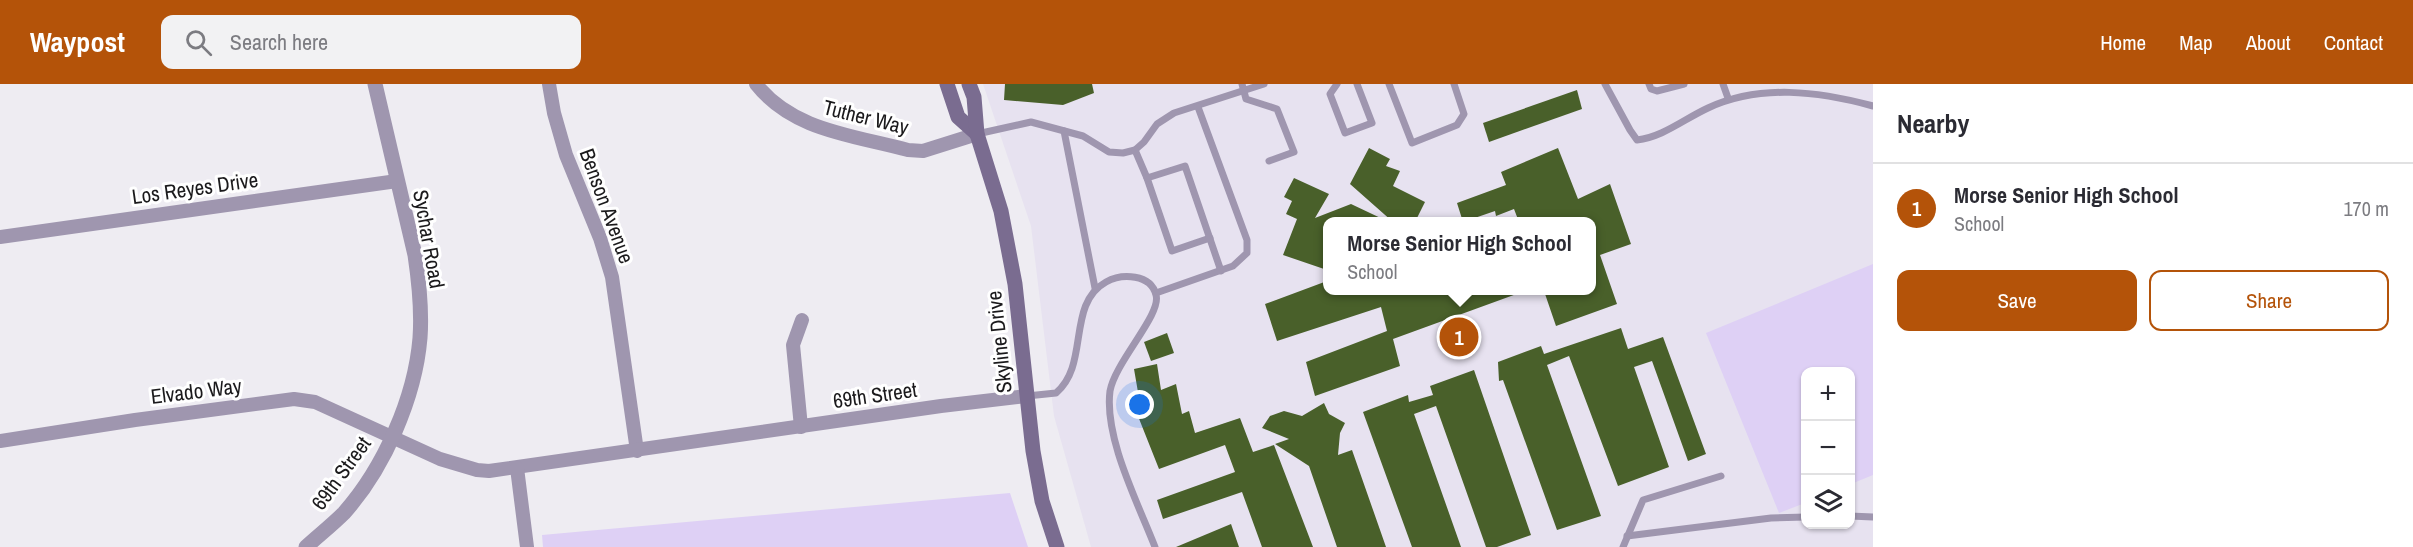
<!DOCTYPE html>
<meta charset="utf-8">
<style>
:root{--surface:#fff;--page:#f2f2f3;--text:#2b2b33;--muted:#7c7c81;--line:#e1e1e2;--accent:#b45309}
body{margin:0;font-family:"Archivo Narrow",sans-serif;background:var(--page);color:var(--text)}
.controls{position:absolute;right:18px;bottom:18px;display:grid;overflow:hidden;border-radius:12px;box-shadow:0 2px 4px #0004}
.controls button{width:54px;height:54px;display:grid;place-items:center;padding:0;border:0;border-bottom:2px solid var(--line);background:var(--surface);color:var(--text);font:30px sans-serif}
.you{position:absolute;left:1140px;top:321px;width:21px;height:21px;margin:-15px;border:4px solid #fff;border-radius:50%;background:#1a73e8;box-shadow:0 0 0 9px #1a73e833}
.badge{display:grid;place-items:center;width:39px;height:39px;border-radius:50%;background:var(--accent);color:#fff;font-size:20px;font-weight:700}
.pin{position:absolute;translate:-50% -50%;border:3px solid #fff;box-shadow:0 2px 6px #0006}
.popup{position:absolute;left:1323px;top:133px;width:273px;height:78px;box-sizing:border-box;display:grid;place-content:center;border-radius:12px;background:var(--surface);filter:drop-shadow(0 2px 4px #0005);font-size:20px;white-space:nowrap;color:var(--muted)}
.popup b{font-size:22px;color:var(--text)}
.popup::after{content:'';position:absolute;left:50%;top:100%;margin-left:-12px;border:12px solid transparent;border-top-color:var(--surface)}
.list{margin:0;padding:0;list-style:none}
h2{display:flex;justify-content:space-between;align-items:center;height:78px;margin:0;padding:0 24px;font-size:26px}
h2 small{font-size:20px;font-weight:400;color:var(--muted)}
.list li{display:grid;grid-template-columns:39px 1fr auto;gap:18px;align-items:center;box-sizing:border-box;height:90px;padding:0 24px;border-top:2px solid var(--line)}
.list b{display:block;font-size:22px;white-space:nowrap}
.list p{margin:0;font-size:20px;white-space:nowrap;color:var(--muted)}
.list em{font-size:20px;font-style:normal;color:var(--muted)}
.actions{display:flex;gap:12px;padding:18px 24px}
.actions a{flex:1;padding:14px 0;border:2px solid var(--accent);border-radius:12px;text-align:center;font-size:21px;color:var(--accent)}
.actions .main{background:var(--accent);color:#fff}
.icon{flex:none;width:33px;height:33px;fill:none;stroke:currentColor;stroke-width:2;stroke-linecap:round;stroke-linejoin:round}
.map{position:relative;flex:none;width:1873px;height:463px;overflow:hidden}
header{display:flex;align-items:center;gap:36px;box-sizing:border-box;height:84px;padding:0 30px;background:var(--accent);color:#fff}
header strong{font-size:28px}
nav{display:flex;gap:33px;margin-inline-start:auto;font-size:21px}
.search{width:420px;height:54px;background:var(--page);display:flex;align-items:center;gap:15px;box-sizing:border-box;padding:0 21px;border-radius:12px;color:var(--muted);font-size:22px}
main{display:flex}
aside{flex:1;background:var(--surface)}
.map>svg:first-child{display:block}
.built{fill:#e7e2f0;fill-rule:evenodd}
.green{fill:#ded0f5}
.building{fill:#49602a}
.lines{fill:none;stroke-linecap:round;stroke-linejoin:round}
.service{stroke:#9f96af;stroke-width:7}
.minor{stroke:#9f96af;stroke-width:14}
.tertiary{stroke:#9f96af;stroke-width:15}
.secondary{stroke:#7a6c90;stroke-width:15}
.labels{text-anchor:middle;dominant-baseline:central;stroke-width:6;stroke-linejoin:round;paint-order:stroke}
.street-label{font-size:21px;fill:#1b1a1c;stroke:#fff}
</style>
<header>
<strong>Waypost</strong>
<div class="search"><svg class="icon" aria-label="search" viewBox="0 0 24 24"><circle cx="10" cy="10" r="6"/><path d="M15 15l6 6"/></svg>Search here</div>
<nav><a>Home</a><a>Map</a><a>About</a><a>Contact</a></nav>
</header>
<main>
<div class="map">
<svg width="1873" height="463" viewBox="0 0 1873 463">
<rect width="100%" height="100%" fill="#eeecf2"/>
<!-- built -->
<path class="built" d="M983,0H1873V463H1091L1054,332L1031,142ZM1327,138H1591V206H1327ZM1806,288H1850V440H1806Z"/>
<!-- green -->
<g class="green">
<path d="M1873,180V391L1851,400L1850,288H1806L1805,419L1779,429L1706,249Z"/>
<path d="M1010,409L1028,463H543L542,451Z"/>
</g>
<!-- building -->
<g class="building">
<path d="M1005,0H1092L1094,9L1063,21L1004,16Z"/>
<path d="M1577,6L1582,25L1489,58L1483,39Z"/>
<path d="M1369,64L1390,75L1386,82L1400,87L1393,102L1425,118L1415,138H1393L1350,100Z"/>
<path d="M1558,64L1578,115L1610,100L1631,160L1600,171L1617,220L1556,242L1544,207H1591V138H1519L1514,125L1496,132L1495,127L1463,138L1457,119L1506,101L1501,88Z"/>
<path d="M1294,94L1329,110L1315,134L1351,120L1389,138H1327V186L1283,171L1297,135L1286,130L1292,117L1284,113Z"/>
<path d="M1327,197V207L1522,208L1393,255L1400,282L1315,312L1306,278L1387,247L1381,223L1277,257L1265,220Z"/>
<path d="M1621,244L1628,265L1663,253L1706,370L1688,377L1652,277L1634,283L1669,383L1618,402L1569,272L1547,281L1601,432L1557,446L1503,296L1499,297L1498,278L1541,262L1544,270Z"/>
<path d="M1167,249L1174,269L1151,277L1144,258Z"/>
<path d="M1157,280L1161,306L1176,300L1182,330L1189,327L1195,349L1240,334L1253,368L1274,361L1313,463H1262L1242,408L1163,435L1157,416L1235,388L1225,361L1159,385L1132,317L1139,314L1134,285Z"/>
<path d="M1474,286L1531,451L1497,463H1486L1436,322L1414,330L1461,463H1412L1363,328L1408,311L1409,318L1433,311L1430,302Z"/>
<path d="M1324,319L1329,330L1345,339L1340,349L1338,371L1352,366L1386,463H1337L1309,382L1275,360L1289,355L1262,344L1270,332L1284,327L1302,332Z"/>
<path d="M1231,440L1239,463H1176Z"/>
</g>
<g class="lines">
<!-- service -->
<g class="service">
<path d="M1242,0L1246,15L1277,25L1294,68L1269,77"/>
<path d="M1337,0L1330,10L1345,49L1372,39L1357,0"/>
<path d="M1389,0L1412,59L1457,41L1464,30L1454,0"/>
<path d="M1605,0L1630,46L1637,56C1663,53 1684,35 1708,24C1760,0 1818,7 1873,22"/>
<path d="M1649,0L1651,5L1657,7L1684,0"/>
<path d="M1723,0L1728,14"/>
<path d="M1064,47L1095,204"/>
<path d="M977,50L1031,38L1083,52L1109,68L1123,69L1135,66L1144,58L1157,40L1174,29L1264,0"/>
<path d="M1135,66L1147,94L1172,167L1210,154"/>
<path d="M1147,94L1185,82L1221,187"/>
<path d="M1156,209L1233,182L1247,169V156L1198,23"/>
<path d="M1027,312L1056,309C1090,281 1066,220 1106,198C1122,189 1151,190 1156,211C1162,230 1115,278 1110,307C1104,354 1138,419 1155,463"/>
<path d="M1850,432L1873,433"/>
<path d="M1627,452L1771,434L1806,433"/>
<path d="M1623,463L1643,416L1721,392"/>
</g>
<!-- minor -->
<g class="minor">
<path d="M549,0L554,29L566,71L600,154L612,193L637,367"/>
<path d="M756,0C793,47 853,51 908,66L923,67L977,50"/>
<path d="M0,153L397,97"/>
<path d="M801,343L793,261L802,236"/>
<path d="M0,357L135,336L294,315L315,318L440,375L477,386L489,387L941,322L1026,312"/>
<path d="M517,384L527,463"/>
</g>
<!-- tertiary -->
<path class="tertiary" d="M306,463C318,452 332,441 344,429C384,384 415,314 420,254C422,227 419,198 415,171L375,0"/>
<!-- secondary -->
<g class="secondary">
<path d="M947,0L958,33L977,50"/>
<path d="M969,0L974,13L977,50L1001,127L1015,200L1033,367L1042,417L1057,463"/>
</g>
</g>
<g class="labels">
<!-- street labels -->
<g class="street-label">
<text transform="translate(866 33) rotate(14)">Tuther Way</text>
<text transform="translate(195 104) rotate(-8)">Los Reyes Drive</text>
<text transform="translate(607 122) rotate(70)">Benson Avenue</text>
<text transform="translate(429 155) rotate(80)">Sychar Road</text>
<text transform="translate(999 258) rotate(-96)">Skyline Drive</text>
<text transform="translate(196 307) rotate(-7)">Elvado Way</text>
<text transform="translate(875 311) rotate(-8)">69th Street</text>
<text transform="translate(341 389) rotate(-54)">69th Street</text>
</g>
</g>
</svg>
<div class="controls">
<button>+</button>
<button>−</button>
<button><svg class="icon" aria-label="layers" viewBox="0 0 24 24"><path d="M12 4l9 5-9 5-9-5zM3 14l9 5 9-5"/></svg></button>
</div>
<div class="you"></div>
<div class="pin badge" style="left:1459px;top:253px">1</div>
<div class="popup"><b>Morse Senior High School</b>School</div>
</div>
<aside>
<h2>Nearby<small></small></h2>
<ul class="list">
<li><span class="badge">1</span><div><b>Morse Senior High School</b><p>School</p></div><em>170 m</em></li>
</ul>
<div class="actions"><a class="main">Save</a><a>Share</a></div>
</aside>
</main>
